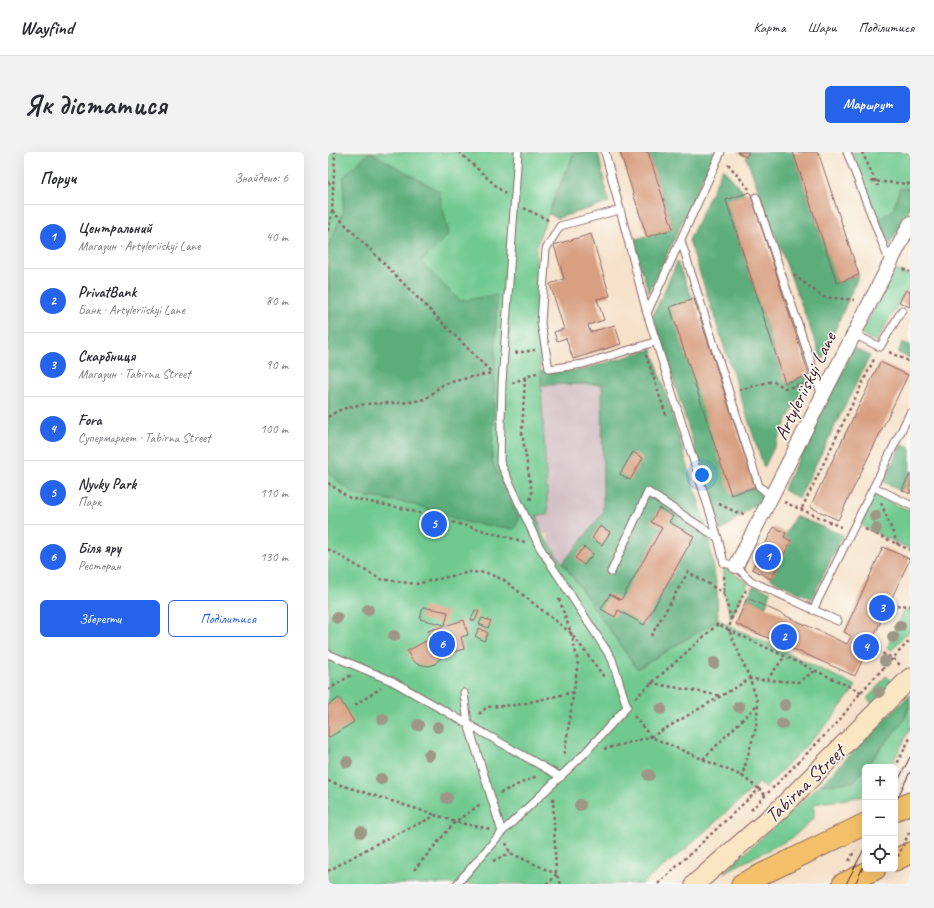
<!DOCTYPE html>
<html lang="uk">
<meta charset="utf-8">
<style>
:root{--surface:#fff;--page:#f2f2f3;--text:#2b2b33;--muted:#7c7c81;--line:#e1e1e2;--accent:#2563eb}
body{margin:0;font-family:Caveat,sans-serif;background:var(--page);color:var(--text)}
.controls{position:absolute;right:12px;bottom:12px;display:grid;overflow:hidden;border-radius:6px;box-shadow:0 4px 16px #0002}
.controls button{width:36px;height:36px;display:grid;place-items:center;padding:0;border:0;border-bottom:1px solid var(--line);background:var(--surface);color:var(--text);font:20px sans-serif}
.you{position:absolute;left:374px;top:323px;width:14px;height:14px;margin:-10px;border:3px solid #fff;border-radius:50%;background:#1a73e8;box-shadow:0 0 0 6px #1a73e833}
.badge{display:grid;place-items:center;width:26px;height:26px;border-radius:50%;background:var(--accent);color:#fff;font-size:13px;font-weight:700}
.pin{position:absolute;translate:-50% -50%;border:2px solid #fff;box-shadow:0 1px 4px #0006}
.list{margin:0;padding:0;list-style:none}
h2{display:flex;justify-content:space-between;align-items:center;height:52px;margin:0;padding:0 16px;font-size:17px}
h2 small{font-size:13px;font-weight:400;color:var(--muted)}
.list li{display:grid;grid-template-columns:26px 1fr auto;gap:12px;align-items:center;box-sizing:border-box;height:64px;padding:0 16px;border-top:1px solid var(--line)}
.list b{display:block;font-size:15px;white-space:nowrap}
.list p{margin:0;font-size:13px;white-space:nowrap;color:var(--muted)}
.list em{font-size:13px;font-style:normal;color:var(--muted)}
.actions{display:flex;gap:8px;padding:12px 16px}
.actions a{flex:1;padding:9px 0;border:1px solid var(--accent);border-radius:6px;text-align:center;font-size:14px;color:var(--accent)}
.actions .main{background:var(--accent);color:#fff}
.icon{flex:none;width:22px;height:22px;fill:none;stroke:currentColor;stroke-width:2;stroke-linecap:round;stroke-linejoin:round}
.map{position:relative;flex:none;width:582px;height:732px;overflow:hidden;border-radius:6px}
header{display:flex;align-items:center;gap:24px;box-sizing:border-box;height:56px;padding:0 20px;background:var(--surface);border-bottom:1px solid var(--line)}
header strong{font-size:19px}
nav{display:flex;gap:22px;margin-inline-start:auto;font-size:14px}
.intro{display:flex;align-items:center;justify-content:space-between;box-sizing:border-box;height:96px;padding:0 24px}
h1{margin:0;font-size:28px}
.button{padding:10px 18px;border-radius:6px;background:var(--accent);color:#fff;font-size:14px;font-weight:700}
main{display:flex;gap:24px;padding:0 24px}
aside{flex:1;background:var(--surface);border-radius:6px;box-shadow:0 4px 16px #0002}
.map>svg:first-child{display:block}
.industrial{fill:#d2bec3}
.green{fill:#70c98f;stroke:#5d745d}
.forest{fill:#5cad7a;stroke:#536652}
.building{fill:#d89f81}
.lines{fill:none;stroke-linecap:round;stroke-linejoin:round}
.lane-casing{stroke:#866363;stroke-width:9}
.street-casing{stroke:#866363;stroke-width:16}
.secondary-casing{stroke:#866363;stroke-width:21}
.primary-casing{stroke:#866363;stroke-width:23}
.path{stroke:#866363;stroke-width:2.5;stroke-dasharray:3 3;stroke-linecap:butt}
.lane{stroke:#fff;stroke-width:7}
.street{stroke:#fff;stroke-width:14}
.secondary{stroke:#fbe6c3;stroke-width:19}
.primary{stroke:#f4c16a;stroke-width:21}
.tram{stroke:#4a1f2b;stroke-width:1}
.path-bridge{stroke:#866363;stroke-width:2.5;stroke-dasharray:3 3;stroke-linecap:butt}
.tree{fill:#9f9786}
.labels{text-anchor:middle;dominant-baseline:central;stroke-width:3;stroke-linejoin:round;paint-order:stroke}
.street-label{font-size:20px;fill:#4a1f2b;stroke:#fdfcf7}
</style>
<header>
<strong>Wayfind</strong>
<nav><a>Карта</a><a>Шари</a><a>Поділитися</a></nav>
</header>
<div class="intro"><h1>Як дістатися</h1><a class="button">Маршрут</a></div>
<main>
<aside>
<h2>Поруч<small>Знайдено: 6</small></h2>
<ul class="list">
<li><span class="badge">1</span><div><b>Центральний</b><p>Магазин · Artyleriiskyi Lane</p></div><em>40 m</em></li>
<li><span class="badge">2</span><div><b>PrivatBank</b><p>Банк · Artyleriiskyi Lane</p></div><em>80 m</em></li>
<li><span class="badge">3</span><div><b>Скарбниця</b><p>Магазин · Tabirna Street</p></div><em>90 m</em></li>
<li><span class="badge">4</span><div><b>Fora</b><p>Супермаркет · Tabirna Street</p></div><em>100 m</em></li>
<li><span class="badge">5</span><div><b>Nyvky Park</b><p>Парк</p></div><em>110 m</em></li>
<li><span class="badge">6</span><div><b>Біля яру</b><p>Ресторан</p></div><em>130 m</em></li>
</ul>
<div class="actions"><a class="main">Зберегти</a><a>Поділитися</a></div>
</aside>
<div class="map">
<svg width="582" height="732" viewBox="0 0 582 732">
<rect width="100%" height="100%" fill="#fdfcf7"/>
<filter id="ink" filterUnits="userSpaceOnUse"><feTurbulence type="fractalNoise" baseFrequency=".025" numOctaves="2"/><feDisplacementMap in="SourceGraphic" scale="8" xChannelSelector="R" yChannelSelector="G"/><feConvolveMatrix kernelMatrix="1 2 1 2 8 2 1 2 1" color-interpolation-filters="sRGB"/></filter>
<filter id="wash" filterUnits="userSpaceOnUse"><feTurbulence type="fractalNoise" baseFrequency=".012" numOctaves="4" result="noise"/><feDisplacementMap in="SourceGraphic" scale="16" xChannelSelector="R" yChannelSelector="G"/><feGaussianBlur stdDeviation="0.9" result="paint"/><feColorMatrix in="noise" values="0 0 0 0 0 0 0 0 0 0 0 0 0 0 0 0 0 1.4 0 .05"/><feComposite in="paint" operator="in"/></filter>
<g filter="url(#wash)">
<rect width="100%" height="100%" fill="#f6e2ca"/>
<!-- industrial -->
<path class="industrial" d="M274,232L275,361L260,390L235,411L221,392L220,382H214L209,363L220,362L213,233Z"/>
<!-- green -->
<g class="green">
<path d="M0,0H247L227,43L208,95L213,233L220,363H209L214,382L309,517L390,468L528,534L502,569L437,636L431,631L355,699L314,732H0Z"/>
<path d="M524,0H572L578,2L579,0H582V37L572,36L565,58L550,68Z"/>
<path d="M567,117L582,124V140L578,138L548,190L533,182Z"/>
<path d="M547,342L582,359V397L533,374Z"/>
<path d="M396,415L420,431L403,467L396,441Z"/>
<path d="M575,458H582V478L564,498L559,496Z"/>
<path d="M558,524L565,530L544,551L539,547Z"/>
<path d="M582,552V577L563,615H538L576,568Z"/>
<path d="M537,616V644L486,652V666L464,686L395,721L492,633L525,630Z"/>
</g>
<!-- forest -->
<g class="forest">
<path d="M42,0L111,39L121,82L93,110L132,149L169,143L164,309L191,367L186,377L137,370L81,351L27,343L0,321V95L15,61L16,24Z"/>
<path d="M247,0H270L281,51L230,66L220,62Z"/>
<path d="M320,0H387L321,141L304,88L345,77Z"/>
<path d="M421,0H465L509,130L531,123L494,208L418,5Z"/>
<path d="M395,16L417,42L398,48L457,231L481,223L436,316L361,88Z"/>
<path d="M572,36L582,37V56L562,92L550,68L565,58Z"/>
<path d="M349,110L365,147L404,343L427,335L435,346L393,379L325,164Z"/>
<path d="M574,190L582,193V206L570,201Z"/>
<path d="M526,196L542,204L471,346L455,338Z"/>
<path d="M324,197L380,379L389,437L390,468L309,517L235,411L275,361L274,232L213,233V219L254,218Z"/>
<path d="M574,291L582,295V322L573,339L555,330Z"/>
<path d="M467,364L515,383L484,447L443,427L463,389L456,385Z"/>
<path d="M426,433L443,440L438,454L419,446Z"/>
<path d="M582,542V552L576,568L525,630L492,633Z"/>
</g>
<g id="blocks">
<!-- building -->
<g class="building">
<path d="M292,0H320L345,77L319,85Z"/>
<path d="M409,0H421L418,5Z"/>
<path d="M465,0H490L531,123L509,131Z"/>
<path d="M422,40L481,223L457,231L398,48Z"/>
<path d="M263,82L282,144L269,147L276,168L260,173L262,180L287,173L293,192L245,207L238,186L229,189L226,180L236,177L222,132L236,127L226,93Z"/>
<path d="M578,138L582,140V155L571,150Z"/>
<path d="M366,147L427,335L403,343L342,155Z"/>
<path d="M552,210L580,223L510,368L482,355Z"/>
<path d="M305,300L315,306L302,328L292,322Z"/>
<path d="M582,322V342L574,338Z"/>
<path d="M331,356L345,364L341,370L366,384L316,473L290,458L287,465L273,457L282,442L293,448L334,376L323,370Z"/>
<path d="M272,374L282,380L274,393L264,386Z"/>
<path d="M446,375L458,381L456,385L463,389L443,427L424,417Z"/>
<path d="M256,395L265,402L256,413L247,406Z"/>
<path d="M555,395L582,407L527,524L408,472L419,446L519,492L523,484L516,480Z"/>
<path d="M95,455L120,460L117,473L92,467Z"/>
<path d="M147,458L151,459L147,469L143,468Z"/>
<path d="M154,466L163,469L160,476L151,472Z"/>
<path d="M136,468L140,483L133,485L136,497L115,503L107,512L101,514L89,512L84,508L79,499L102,487L100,479Z"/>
<path d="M151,476L160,481L156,489L147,484Z"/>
<path d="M11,546L26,570L0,586V553Z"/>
</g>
</g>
</g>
<g filter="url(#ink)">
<use href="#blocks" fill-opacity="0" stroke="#866363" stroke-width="1"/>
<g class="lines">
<!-- lane casing -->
<g class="lane-casing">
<g id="lane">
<path d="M277,0L319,161L390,386L396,411L408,414L423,429L510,469"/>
<path d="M519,0L562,111"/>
<path d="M428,45L494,244"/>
<path d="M291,58L232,74L218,97L213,171L221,217L255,212L327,190"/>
<path d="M353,89L431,334L444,345"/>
<path d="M319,161L393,0"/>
<path d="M526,182L552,195L574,158"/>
<path d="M546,335L582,353"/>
<path d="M283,420L320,340L390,386"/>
<path d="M485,458L582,261"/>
<path d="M0,502L64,529L233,625"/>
<path d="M136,541L140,572L174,680"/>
<path d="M129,732L174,680L254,604L299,555L284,507L211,394L172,310L174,231L190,0"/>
</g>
</g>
<!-- street casing -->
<g class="street-casing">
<path id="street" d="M408,414L582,72"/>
</g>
<!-- secondary casing -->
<g class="secondary-casing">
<path id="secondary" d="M367,732L451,658L582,526"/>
</g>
<!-- primary casing -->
<g class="primary-casing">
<g id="primary">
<path d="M567,658L582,651"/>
<path d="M567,708L582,701"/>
<path d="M414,732L537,672"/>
<path d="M515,732L547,717"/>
</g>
</g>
<!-- path -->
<g class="path">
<path d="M131,0L177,42"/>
<path d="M534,0L550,34"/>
<path d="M400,12L421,37"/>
<path d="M543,29L582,32"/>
<path d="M0,30L5,35"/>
<path d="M196,56L222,69"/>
<path d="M4,59L164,221"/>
<path d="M0,79L4,59L7,0"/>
<path d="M575,117L582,120"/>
<path d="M466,123L495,145L527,148"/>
<path d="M561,200L582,210"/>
<path d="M187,201L207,198"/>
<path d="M318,203L338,263"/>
<path d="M197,226L194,281L204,341L202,349"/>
<path d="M184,231L211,220"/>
<path d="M411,238L445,229L457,236L479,232"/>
<path d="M0,265C29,244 64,256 96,247C102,245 107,238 113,234C125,228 150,224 164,221"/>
<path d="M0,331L22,346L73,356L197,390"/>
<path d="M456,350L513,375"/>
<path d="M553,351L570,393"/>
<path d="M391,352L410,361L418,362"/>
<path d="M474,356L547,205"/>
<path d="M537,377L582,398"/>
<path d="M0,397L52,427L88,432L142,420L159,421L176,428L243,481L277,526"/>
<path d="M396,424V441L403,467L401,478L533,540"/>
<path d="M231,447L243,481L250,510L236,606"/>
<path d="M569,453L582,454"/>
<path d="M403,467L418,438"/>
<path d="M323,484L360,420L396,441"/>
<path d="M549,499L565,506L572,513"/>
<path d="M439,528L457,504"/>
<path d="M323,531L394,544"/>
<path d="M0,538L23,523"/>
<path d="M307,546L390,472L401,478L422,527L430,551L428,575L414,624"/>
<path d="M27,553L53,536"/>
<path d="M151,562L159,555L189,553L246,540"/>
<path d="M306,564L323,585L414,624L431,637"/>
<path d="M276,597L323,585L422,527L470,530L487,519"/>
<path d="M375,607L430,552"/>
<path d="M0,629L108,663"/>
<path d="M172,641L209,624"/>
<path d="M225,646L228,722L233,732"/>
<path d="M423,658L510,570L533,540L582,488"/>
<path d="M178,691L182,701L228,722"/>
<path d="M165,709L182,701"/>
<path d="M521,709L527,698"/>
<path d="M86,718L127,670L154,651"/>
<path d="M0,719L46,693L109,663L127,670L162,677"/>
<path d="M218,732L223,729L228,722"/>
<path d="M330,732L431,637L437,643"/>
</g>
<!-- lane -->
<use href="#lane" class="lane"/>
<!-- street -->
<use href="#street" class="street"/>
<!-- secondary -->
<use href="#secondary" class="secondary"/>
<!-- primary -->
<use href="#primary" class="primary"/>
<!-- tram -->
<g class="tram">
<path d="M567,635L582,605"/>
<path d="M567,651L582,620"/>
<path d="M518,732L537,695"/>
<path d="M527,732L537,711"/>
</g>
<!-- path-bridge -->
<g class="path-bridge">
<path d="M567,616L582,586"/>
<path d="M567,710L582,679"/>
</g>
</g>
<!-- trees -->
<g class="tree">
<circle cx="547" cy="364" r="6"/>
<circle cx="548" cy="377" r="6"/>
<circle cx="40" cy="458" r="6"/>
<circle cx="9" cy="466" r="6"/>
<circle cx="572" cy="474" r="6"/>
<circle cx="66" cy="484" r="6"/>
<circle cx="565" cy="485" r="6"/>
<circle cx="557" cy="509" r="6"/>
<circle cx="386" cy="511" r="6"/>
<circle cx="551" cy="540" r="6"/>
<circle cx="457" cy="553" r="6"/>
<circle cx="411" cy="555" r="6"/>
<circle cx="333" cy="557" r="6"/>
<circle cx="55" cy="567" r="6"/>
<circle cx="454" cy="572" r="6"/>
<circle cx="90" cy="573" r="6"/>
<circle cx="110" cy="575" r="6"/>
<circle cx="101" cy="603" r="6"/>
<circle cx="19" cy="610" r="6"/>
<circle cx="321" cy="623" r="6"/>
<circle cx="53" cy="627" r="6"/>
<circle cx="119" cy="646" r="6"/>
<circle cx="252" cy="653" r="6"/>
<circle cx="33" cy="680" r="6"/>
</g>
</g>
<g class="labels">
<!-- street labels -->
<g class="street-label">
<text transform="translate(477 234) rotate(-64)">Artyleriiskyi Lane</text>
<text transform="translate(477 632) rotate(-44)">Tabirna Street</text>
</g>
</g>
</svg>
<div class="controls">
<button>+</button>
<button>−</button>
<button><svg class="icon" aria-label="locate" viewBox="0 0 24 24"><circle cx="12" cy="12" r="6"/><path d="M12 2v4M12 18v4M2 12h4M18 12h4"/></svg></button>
</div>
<div class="you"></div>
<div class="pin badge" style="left:440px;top:405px">1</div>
<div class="pin badge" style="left:456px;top:485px">2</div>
<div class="pin badge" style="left:554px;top:456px">3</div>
<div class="pin badge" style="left:538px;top:495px">4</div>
<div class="pin badge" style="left:106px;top:372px">5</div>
<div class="pin badge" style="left:114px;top:492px">6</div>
</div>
</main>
